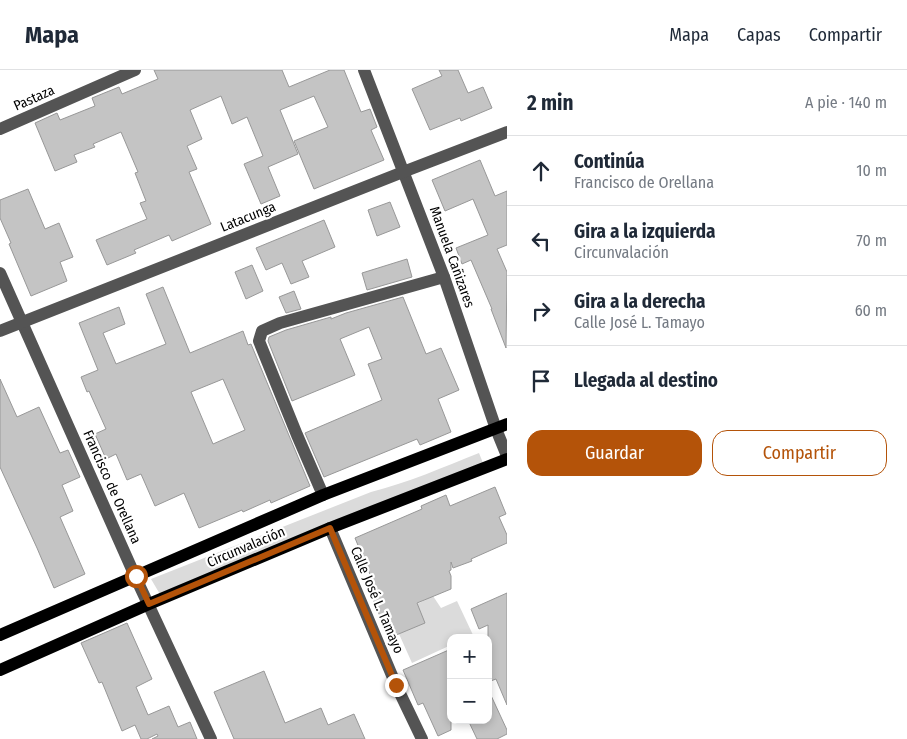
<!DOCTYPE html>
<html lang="es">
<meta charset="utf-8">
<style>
:root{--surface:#fff;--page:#f2f2f3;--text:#1f2937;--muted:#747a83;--line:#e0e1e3;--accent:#b45309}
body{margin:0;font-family:"Fira Sans Condensed",sans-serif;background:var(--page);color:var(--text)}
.controls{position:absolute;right:15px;bottom:15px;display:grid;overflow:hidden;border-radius:10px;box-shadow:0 2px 8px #0003}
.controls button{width:45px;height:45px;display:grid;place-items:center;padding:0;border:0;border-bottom:1px solid var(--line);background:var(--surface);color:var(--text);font:25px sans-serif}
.stop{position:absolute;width:15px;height:15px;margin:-11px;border:4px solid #b45309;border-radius:50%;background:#fff}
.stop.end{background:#b45309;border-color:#fff;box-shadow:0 1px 5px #0008}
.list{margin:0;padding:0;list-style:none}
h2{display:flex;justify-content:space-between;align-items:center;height:65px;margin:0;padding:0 20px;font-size:21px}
h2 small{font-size:16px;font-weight:400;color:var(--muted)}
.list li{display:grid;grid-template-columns:32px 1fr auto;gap:15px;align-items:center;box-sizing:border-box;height:70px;padding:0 20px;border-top:1px solid var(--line)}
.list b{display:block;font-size:19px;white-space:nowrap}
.list p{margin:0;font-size:16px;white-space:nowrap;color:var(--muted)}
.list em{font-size:16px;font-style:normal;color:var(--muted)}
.actions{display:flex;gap:10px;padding:15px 20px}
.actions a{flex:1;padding:11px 0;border:1px solid var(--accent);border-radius:15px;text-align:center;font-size:18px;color:var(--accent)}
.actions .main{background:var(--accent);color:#fff}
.icon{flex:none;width:28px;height:28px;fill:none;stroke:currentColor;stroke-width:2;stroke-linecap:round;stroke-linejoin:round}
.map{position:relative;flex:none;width:507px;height:669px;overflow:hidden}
header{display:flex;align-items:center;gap:30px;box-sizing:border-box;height:70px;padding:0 25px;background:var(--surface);border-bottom:1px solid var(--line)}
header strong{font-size:24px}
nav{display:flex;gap:28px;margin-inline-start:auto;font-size:18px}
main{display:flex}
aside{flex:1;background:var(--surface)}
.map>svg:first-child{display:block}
.green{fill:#dbdbdb}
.building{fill:#c4c4c4;stroke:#989898;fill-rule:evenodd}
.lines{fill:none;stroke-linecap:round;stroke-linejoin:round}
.minor{stroke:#545454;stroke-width:12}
.major{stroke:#000;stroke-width:12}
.route{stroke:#b45309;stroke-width:6}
.labels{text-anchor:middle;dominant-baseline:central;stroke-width:4.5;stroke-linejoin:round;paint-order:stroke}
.street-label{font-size:14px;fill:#000;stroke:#fff}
</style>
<header>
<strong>Mapa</strong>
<nav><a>Mapa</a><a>Capas</a><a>Compartir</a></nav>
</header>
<main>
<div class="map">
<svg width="507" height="669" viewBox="0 0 507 669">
<rect width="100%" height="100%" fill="#fff"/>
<!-- green -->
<g class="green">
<path d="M479,383L485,398L161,526L151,509L371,422C407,413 444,397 479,383Z"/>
<path d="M433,526L441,538L457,531L473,565L466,568H451V575L412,593L399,564L417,556L409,538Z"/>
</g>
<!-- building -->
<g class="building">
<path d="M154,0H282L289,17L330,0H344L361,42L370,39L377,57L371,60L384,90L314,119L294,71L328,57L314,26L280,40L298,84L268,97L280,126L261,134L244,94L263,86L247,47L232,54L221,26L190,40L202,69L187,76L197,99L189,102L211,154L172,171L169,165L134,180L136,183L107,195L96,170L147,149L140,133L146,131L135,103L138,102L121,62L93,74L95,77L74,85L77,92L55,101L35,53L57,43L60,50L95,36L92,28L119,17L122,24L158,9Z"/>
<path d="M439,0H458L468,23L483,17L492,38L461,51L460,48L430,60L412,19L442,6Z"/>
<path d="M480,90L495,126L507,121V175L497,179L507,202L506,278L491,239H492L471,190L462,194L456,178L488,165L473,129L445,141L432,110Z"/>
<path d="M28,119L45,159L59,153L73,187L60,192L67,211L31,226L9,174L11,173L0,148V130Z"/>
<path d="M390,132L400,157L377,166L368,140Z"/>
<path d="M324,150L335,177L302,191L309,207L291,214L282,193L266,200L256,178Z"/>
<path d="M407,189L412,207L367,220L362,203Z"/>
<path d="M252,195L263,221L246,229L235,202Z"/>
<path d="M163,217L190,283L243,261L248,275L251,274L310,416L271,433L270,430L243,442L242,440L199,458L184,423L155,436L141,404L127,410L116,384L106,389L95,364L106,359L89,321L87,322L81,307L98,300L79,253L119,237L125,254L103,263L116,294L166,274L146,224ZM223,309L245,360L213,374L191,322Z"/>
<path d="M294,221L301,239L286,243L279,227Z"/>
<path d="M403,227L426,284L441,278L459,320L438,329L451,362L420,375L417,369L324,407L305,363L382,330L368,294L382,289L369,257L340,269L355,305L292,331L268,271L269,267L286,260L331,247V249L346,243Z"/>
<path d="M0,309L17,347L39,337L60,383L68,380L80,407L62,415L73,441L60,447L85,504L54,518L37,478L0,397Z"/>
<path d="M495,417L506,444L499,447L507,465V473L471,489L472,491L453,498L451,492V500L449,501L451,506V519L417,533L425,553L389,568L365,510L371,507L355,468L422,439L421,436L446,425L450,436Z"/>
<path d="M507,523V635L496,609L488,612V555L479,559L471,539Z"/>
<path d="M127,553L152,609L136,617L148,645L169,636L178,657L190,652L197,669H152L158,666L157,664L147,669H141L135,655L122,661L102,612L99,613L81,573Z"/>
<path d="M451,579V660L438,666L423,633L418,635L403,600Z"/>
<path d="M264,601L285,653L321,638L328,655L354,644L365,669H234L214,622Z"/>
<path d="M488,619L507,660V664L497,669H477L468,650H488Z"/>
</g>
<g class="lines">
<!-- minor -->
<g class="minor">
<path d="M364,0L444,207L496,359L507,386"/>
<path d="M0,59L135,0"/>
<path d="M0,203L135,506L211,669"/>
<path d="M0,261L403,102L507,62"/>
<path d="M323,425L297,365L259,271L262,261L280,253L444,207"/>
<path d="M330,458L396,615L422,669"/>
</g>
<!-- major -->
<g class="major">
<path d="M0,565L323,425L507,354"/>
<path d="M0,600L149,534L330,458L507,389"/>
</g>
</g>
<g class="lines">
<!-- route -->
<path class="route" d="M136,506L149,534L330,458L396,615"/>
</g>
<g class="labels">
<!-- street labels -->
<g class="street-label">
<text transform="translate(34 28) rotate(-24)">Pastaza</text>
<text transform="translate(248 147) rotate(-22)">Latacunga</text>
<text transform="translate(452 187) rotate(70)">Manuela Cañizares</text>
<text transform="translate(112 417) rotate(66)">Francisco de Orellana</text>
<text transform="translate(246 477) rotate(-23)">Circunvalación</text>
<text transform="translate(377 530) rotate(67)">Calle José L. Tamayo</text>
</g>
</g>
</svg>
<div class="controls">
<button>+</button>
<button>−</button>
</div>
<div class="stop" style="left:136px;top:506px"></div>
<div class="stop end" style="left:396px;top:615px"></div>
</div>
<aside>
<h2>2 min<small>A pie · 140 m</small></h2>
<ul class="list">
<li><svg class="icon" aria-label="ahead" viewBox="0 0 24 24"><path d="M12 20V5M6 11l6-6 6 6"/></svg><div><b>Continúa</b><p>Francisco de Orellana</p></div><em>10 m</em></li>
<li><svg class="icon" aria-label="left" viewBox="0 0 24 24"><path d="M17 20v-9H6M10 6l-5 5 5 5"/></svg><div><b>Gira a la izquierda</b><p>Circunvalación</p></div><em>70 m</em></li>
<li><svg class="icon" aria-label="right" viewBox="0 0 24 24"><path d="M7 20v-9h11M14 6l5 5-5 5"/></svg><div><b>Gira a la derecha</b><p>Calle José L. Tamayo</p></div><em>60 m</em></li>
<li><svg class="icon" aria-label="arrive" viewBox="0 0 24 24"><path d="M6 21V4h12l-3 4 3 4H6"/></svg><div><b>Llegada al destino</b></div></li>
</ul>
<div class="actions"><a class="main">Guardar</a><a>Compartir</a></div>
</aside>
</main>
